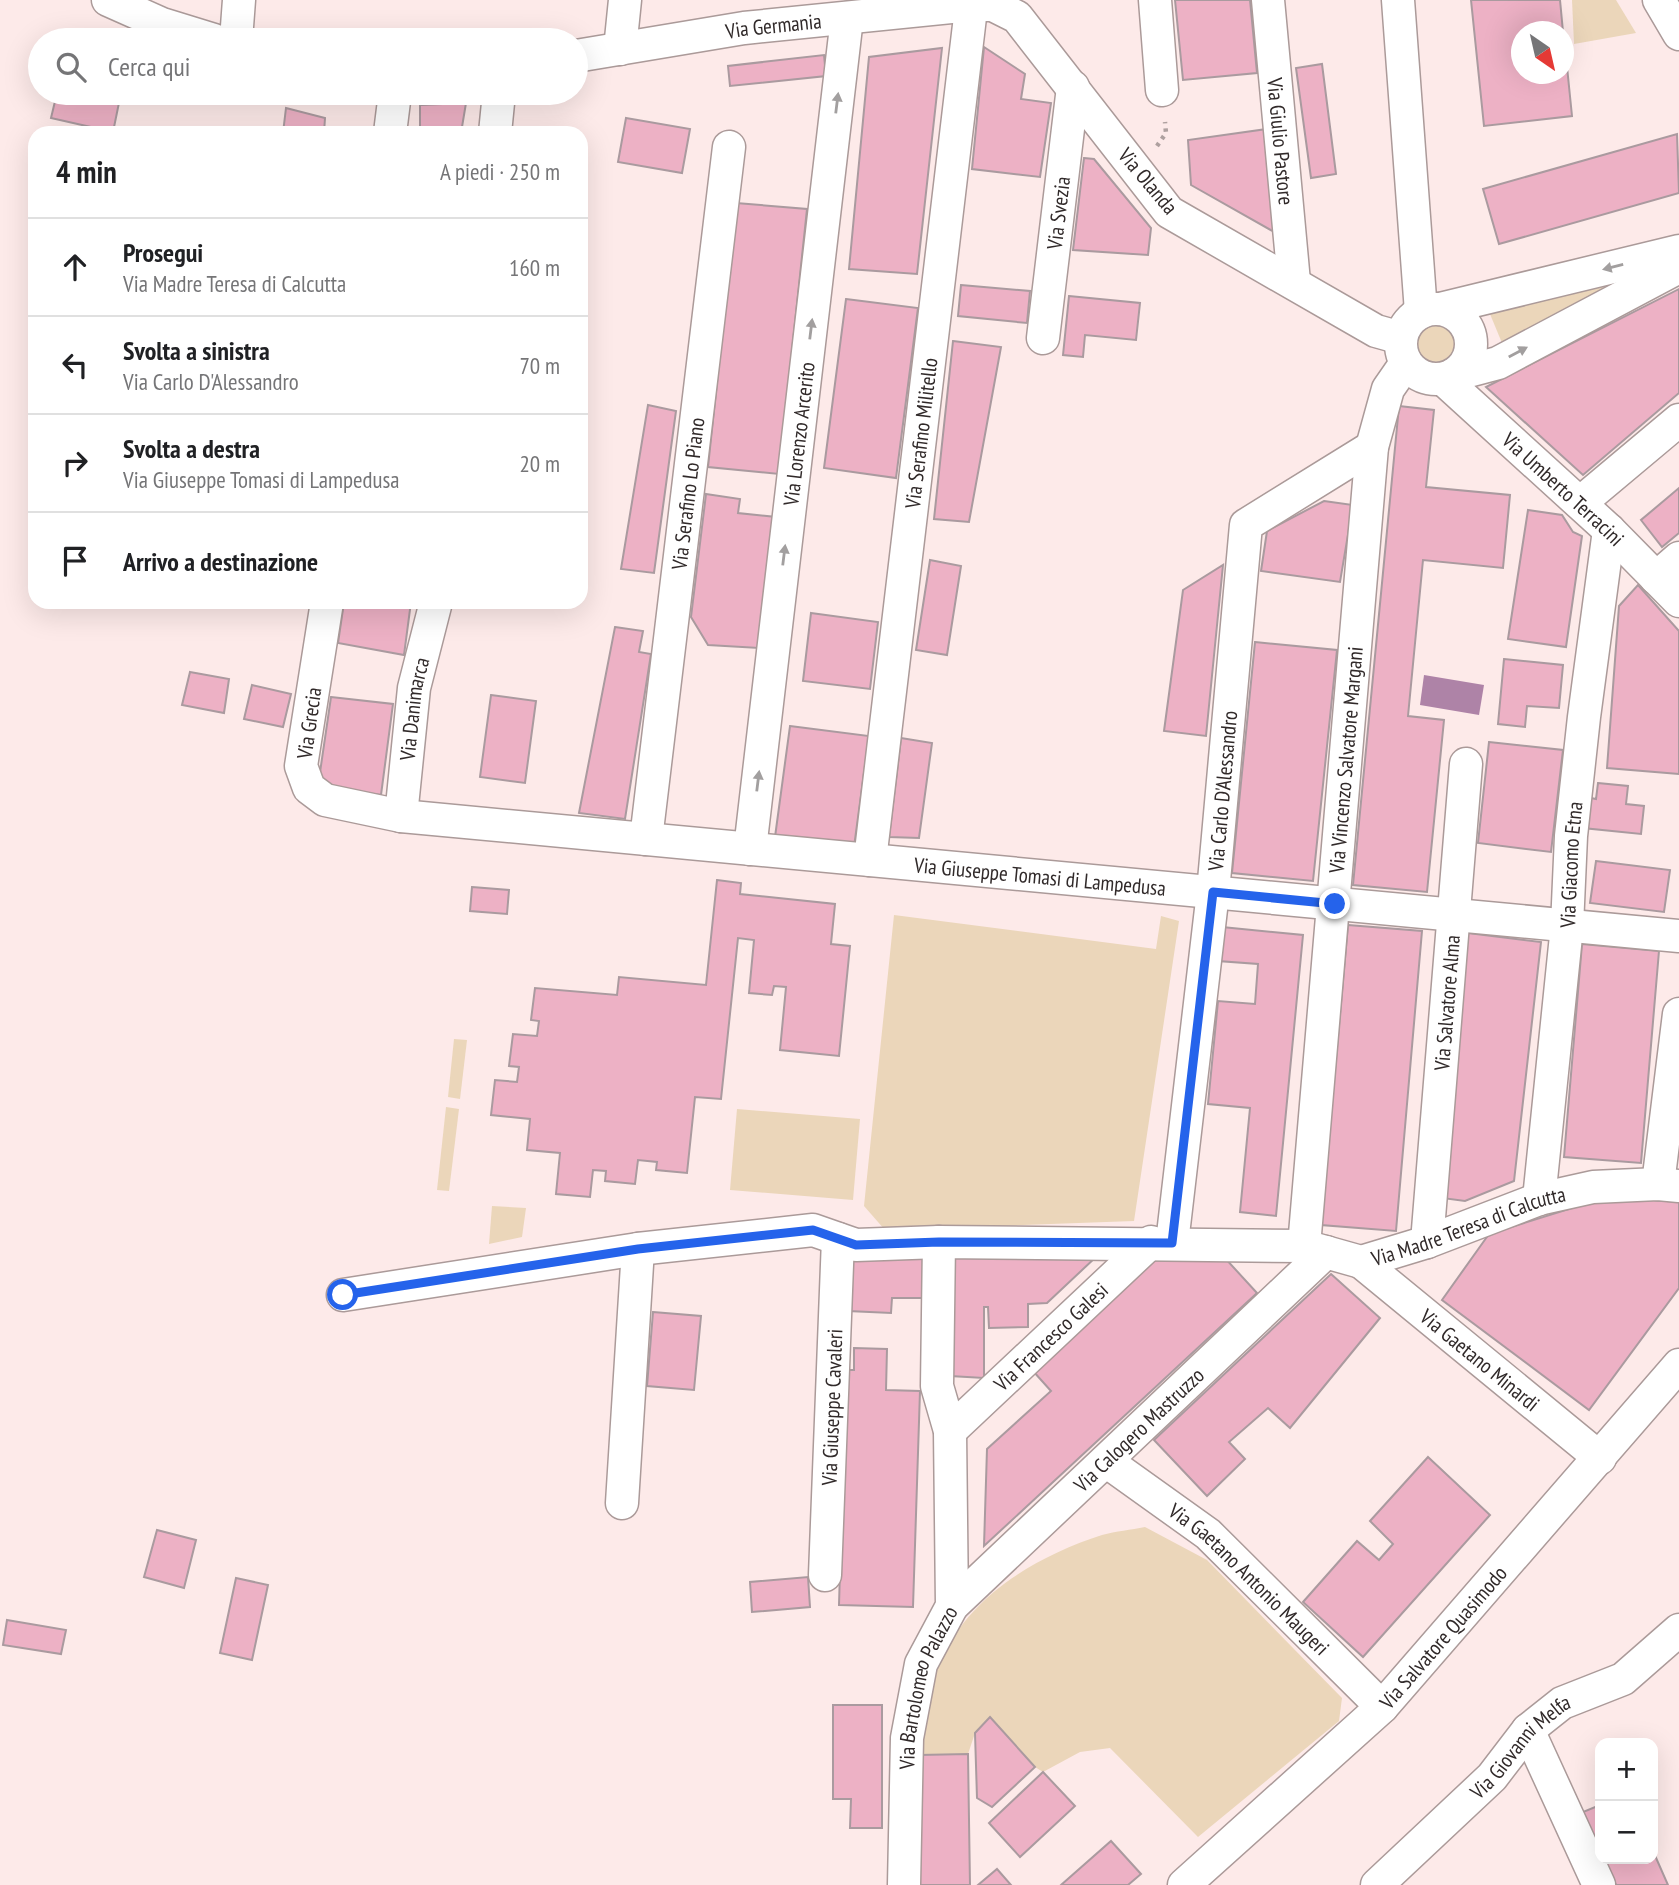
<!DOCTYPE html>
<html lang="it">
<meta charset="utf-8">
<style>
:root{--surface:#fff;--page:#f6f6f6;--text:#202124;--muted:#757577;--line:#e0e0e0}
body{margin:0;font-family:"PT Sans Narrow",sans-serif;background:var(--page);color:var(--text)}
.controls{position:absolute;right:21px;bottom:21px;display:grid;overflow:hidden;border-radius:14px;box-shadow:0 7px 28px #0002}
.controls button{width:63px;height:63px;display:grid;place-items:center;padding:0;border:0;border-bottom:2px solid var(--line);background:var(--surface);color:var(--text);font:35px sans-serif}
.compass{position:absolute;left:1511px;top:21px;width:63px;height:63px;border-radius:50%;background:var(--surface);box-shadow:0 7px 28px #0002;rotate:146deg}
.stop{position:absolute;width:21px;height:21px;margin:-16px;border:5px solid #2563eb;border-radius:50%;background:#fff}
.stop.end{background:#2563eb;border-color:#fff;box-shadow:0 2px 7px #0008}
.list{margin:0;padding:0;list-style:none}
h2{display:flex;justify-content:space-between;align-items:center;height:91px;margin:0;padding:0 28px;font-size:30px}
h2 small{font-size:23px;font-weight:400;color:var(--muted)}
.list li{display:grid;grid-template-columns:46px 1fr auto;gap:21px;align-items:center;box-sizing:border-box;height:98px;padding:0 28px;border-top:2px solid var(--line)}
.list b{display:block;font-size:26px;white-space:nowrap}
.list p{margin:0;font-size:23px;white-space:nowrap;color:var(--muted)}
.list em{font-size:23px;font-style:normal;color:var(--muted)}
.icon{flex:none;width:38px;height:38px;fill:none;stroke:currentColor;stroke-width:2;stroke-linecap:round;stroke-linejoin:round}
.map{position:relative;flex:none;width:1679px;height:1885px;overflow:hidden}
.search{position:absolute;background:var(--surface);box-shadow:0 7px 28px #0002;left:28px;top:28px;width:560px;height:77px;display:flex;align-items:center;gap:18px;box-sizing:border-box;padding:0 24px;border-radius:38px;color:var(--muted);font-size:26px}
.panel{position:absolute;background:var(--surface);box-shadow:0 7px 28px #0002;left:28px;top:126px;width:560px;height:483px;border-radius:21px}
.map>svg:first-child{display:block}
.green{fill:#ebd6ba}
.water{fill:#ae83a7}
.building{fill:#edb1c5;stroke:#aa9a9f;stroke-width:2}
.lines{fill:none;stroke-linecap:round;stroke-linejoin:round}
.street-casing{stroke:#ab9a99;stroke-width:35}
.path{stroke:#aea09f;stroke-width:4.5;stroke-dasharray:3.5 5;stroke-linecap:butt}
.street{stroke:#fff;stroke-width:32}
.oneway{fill:#a29f9f}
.route{stroke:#2563eb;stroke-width:9}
.labels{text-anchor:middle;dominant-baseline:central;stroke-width:6;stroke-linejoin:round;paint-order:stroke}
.street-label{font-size:21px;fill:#312a2a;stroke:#fff}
</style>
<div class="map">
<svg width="1679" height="1885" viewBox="0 0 1679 1885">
<rect width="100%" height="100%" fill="#fdeae9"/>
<!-- green -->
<g class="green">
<path d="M1572,0H1616L1636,33L1574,44Z"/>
<path d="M1639,274L1502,343L1490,314Z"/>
<circle cx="1437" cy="344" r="21"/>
<path d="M894,915L1156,949L1161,916L1179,921L1134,1221L885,1230L864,1206Z"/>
<path d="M454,1039L467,1040L460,1099L448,1097Z"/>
<path d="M446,1107L459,1109L449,1191L437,1190Z"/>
<path d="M737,1109L860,1119L853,1200L730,1190Z"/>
<path d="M492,1206L526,1208L522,1237L489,1244Z"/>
<path d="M1145,1527L1207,1560L1342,1698L1339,1721L1198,1837L1110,1748L1080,1752L1043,1772L1035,1767L990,1718L975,1733L968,1754L919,1755C925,1724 928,1689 941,1660C970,1595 1037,1556 1102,1535C1116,1531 1131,1530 1145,1527Z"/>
</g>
<!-- water -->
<path class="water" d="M1424,675L1484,685L1479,715L1420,705Z"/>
<!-- building -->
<g class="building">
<path d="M1175,0H1250L1257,73L1183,80Z"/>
<path d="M1471,0H1560L1563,32H1522V74H1564V37L1572,116L1484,126Z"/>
<path d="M984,47L1025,74L1021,99L1051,103L1040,177L972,169Z"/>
<path d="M942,48L917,274L849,269L869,57Z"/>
<path d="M824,55L826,76L730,86L728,66Z"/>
<path d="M1322,64L1336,174L1311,178L1296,68Z"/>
<path d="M57,93H121L113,132L51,118Z"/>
<path d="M466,103L461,133H420V105Z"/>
<path d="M286,108L325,118L324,133H283Z"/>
<path d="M626,118L690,129L682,173L618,162Z"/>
<path d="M1267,129L1276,233L1191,185L1188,140Z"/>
<path d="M1677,134L1679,193L1499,244L1483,189Z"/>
<path d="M1084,158L1094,159L1151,228L1148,255L1073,250Z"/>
<path d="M736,203L807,209L779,474L708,467Z"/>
<path d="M961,285L1030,291L1027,323L958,316Z"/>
<path d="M1679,289V393L1583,475L1486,387Z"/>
<path d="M1069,296L1140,303L1136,340L1085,335L1083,357L1063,355Z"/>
<path d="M846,299L918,308L896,478L824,468Z"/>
<path d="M953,341L1001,347L969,522L934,519Z"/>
<path d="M648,405L676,411L654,573L621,569Z"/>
<path d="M1399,406L1434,410L1426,487L1510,495L1503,568L1423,560L1408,716L1444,720L1427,892L1353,885Z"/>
<path d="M1679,488V533L1662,547L1641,520Z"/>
<path d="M706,494L740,499L738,513L776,517L759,648L708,645L691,617Z"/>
<path d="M1324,501L1353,505L1340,582L1261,571L1267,531Z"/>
<path d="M1528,510L1562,515L1573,532L1582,536L1566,647L1508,639Z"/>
<path d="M930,560L961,566L947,655L916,650Z"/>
<path d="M1223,565L1206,736L1164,731L1183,590Z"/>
<path d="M1638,585L1679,631V774L1607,768L1619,606Z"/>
<path d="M344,602H411L404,655L338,643Z"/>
<path d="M811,613L878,622L870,689L803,681Z"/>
<path d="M615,627L643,631L639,652L651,654L625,819L579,813Z"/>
<path d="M1255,642L1337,650L1313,881L1232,873Z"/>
<path d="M1504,659L1563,665L1559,708L1527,706L1525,727L1498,724Z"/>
<path d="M190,672L229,679L224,713L182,705Z"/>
<path d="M252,685L291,694L283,727L244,719Z"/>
<path d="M491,695L536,701L525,783L480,777Z"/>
<path d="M331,697L393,704L381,795L318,786Z"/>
<path d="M790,726L869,736L854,847L775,837Z"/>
<path d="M901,738L932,743L919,838L889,837Z"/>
<path d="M1489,742L1563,750L1551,852L1478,843Z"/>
<path d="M1598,783L1628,786L1626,804L1644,806L1641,834L1583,828L1586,797L1596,799Z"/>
<path d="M1596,861L1670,870L1664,912L1590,903Z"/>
<path d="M717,880L741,883L740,894L835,904L831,944L850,946L839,1056L780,1050L786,987L774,986L772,995L749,993L754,940L738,938L721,1099L695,1097L687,1173L656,1170L657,1162L638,1160L635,1184L605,1181L606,1171L593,1170L590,1197L556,1194L560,1153L527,1150L530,1119L491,1115L495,1080L517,1082L519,1067L509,1066L513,1034L537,1036L539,1021L531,1020L535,988L617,995L619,977L706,985Z"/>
<path d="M472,887L509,890L507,914L470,911Z"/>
<path d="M1348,925L1422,931L1396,1231L1321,1225Z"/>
<path d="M1222,927L1303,935L1276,1216L1240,1212L1250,1108L1208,1104L1218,1001L1255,1004L1258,964L1218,961Z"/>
<path d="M1468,933L1541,942L1514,1181L1465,1201L1442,1198Z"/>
<path d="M1582,944L1659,951L1641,1163L1564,1157Z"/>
<path d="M1628,1198L1679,1202V1288L1589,1410L1442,1300L1489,1234L1601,1199Z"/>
<path d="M850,1254L925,1256L923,1298H892L891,1313L848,1311Z"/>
<path d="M952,1256H1097L1047,1303L1028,1304V1327L989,1328L988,1307H984V1378L950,1376Z"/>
<path d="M1224,1257L1257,1293L984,1546L987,1449L1051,1391L1033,1371L1154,1258Z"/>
<path d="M1331,1274L1380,1318L1290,1428L1268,1408L1229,1442L1245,1459L1207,1496L1154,1440Z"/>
<path d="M653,1312L701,1316L694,1390L647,1386Z"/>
<path d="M854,1348L887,1349L886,1390L920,1391L913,1607L839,1605L846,1370H854Z"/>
<path d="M1428,1457L1490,1515L1363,1657L1303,1602L1357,1541L1379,1560L1393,1544L1370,1521Z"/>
<path d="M157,1530L196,1540L184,1588L144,1577Z"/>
<path d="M808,1577L810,1607L752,1612L750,1582Z"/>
<path d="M236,1578L268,1585L252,1660L220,1653Z"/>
<path d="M7,1620L66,1630L61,1654L3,1645Z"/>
<path d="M833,1705H882V1828H850L851,1799H833Z"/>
<path d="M990,1717L1035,1767L992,1807L977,1798L975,1733Z"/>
<path d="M968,1754L970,1885H918L919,1755Z"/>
<path d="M1043,1772L1075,1806L1020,1857L989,1823Z"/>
<path d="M1600,1805V1851L1583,1812Z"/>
<path d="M1111,1841L1141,1874L1128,1885H1061Z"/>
<path d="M1653,1851L1668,1885H1616L1604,1859H1653Z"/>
<path d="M997,1869L1011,1885H978Z"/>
</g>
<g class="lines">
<!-- street casing -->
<g class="street-casing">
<g id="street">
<path d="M108,0L162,24L214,40"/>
<path d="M1155,0L1162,90"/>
<path id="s1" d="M1268,0L1294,282"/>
<path d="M1398,0L1421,312"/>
<path d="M1659,0L1679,34"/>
<path d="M236,40L239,0"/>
<path d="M620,49L625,0"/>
<path id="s2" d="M576,56L744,28L971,5H993L1017,17L1169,212L1376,331L1401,338"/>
<path d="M390,133L395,93"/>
<path d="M495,133L499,93"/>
<path d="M1440,309L1679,251"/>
<circle cx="1436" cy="344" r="35"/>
<path id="s3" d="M1043,338L1073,87"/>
<path d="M1453,375L1498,363L1679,267"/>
<path id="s4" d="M1443,379L1609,530L1679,601"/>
<path d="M1580,503L1679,420"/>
<path d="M1656,578L1679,558"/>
<path id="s5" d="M327,602L301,766L309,788L325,800L401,816L1679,936"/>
<path id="s6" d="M401,816L414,688L436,602"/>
<path id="s7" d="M646,839L729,147"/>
<path id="s8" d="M750,849L847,18"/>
<path id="s9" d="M870,860L972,0"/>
<path d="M1658,1184L1679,1014"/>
<path id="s10" d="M1539,1199L1567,926L1571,836L1584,717L1609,530"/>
<path id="s11" d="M1427,1242L1466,764"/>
<path id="s12" d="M1172,1243L1213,892L1246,525L1372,447"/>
<path id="s13" d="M1304,1246L1372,447L1388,389L1406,363"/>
<path id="s14" d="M1361,1262L1600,1458"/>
<path id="s15" d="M343,1295L638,1249L813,1230L856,1245L939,1242L1304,1246L1361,1262L1427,1242L1539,1199L1593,1187L1658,1184L1679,1186"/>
<path id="s16" d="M950,1431L1151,1242"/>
<path id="s17" d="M1106,1461L1208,1534L1382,1707"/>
<path d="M622,1503L638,1249"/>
<path id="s18" d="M825,1575L838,1239"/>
<path id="s19" d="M952,1606L1326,1252"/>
<path d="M1528,1730L1599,1885"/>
<path id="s20" d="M904,1885L907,1738L921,1664L952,1606L950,1431L937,1386L939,1242"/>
<path id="s21" d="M1184,1885L1382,1707L1679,1365"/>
<path id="s22" d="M1377,1885L1492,1777L1528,1730L1562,1703L1623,1679L1679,1630"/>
</g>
</g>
<!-- path -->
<path class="path" d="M1157,146L1166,133L1165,122"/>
<!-- street -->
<use href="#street" class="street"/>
</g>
<!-- one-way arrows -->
<defs><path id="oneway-solid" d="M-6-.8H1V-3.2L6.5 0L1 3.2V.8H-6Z" transform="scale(1.75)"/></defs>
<g class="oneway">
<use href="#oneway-solid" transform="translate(837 103) rotate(-83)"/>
<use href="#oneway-solid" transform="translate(1613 267) rotate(166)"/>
<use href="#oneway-solid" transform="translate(811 329) rotate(-83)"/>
<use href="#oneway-solid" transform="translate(1518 352) rotate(-28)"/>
<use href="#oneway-solid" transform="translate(784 555) rotate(-83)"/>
<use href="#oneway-solid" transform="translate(758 781) rotate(-83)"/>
</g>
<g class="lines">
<!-- route -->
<path class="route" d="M343,1295L638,1249L813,1230L856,1245L939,1242L1172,1243L1213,892L1335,904"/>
</g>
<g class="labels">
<!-- street labels -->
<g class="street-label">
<text stroke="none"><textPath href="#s2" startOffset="200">Via Germania</textPath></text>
<text stroke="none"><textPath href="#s1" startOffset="142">Via Giulio Pastore</textPath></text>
<text transform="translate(1148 181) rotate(50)">Via Olanda</text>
<text stroke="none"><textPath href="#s3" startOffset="126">Via Svezia</textPath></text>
<text stroke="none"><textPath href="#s9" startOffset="430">Via Serafino Militello</textPath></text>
<text stroke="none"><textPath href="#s8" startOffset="418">Via Lorenzo Arcerito</textPath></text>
<text stroke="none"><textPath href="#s4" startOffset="163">Via Umberto Terracini</textPath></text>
<text stroke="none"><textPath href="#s7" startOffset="348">Via Serafino Lo Piano</textPath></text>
<text stroke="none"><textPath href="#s6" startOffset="108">Via Danimarca</textPath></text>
<text transform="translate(309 723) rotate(-82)">Via Grecia</text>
<text stroke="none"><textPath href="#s13" startOffset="488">Via Vincenzo Salvatore Margani</textPath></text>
<text stroke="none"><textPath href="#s12" startOffset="455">Via Carlo D'Alessandro</textPath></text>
<text stroke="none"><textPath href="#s10" startOffset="336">Via Giacomo Etna</textPath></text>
<text stroke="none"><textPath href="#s5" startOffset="929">Via Giuseppe Tomasi di Lampedusa</textPath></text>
<text stroke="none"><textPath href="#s11" startOffset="240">Via Salvatore Alma</textPath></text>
<text stroke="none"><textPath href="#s15" startOffset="1141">Via Madre Teresa di Calcutta</textPath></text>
<text stroke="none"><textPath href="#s16" startOffset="138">Via Francesco Galesi</textPath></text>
<text stroke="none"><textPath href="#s14" startOffset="154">Via Gaetano Minardi</textPath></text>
<text stroke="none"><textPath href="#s18" startOffset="168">Via Giuseppe Cavaleri</textPath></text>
<text stroke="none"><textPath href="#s19" startOffset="257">Via Calogero Mastruzzo</textPath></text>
<text stroke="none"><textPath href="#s17" startOffset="186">Via Gaetano Antonio Maugeri</textPath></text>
<text stroke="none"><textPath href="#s21" startOffset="359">Via Salvatore Quasimodo</textPath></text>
<text stroke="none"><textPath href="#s20" startOffset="201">Via Bartolomeo Palazzo</textPath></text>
<text stroke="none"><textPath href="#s22" startOffset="200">Via Giovanni Melfa</textPath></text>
</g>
</g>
</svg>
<div class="controls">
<button>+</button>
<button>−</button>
</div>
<svg class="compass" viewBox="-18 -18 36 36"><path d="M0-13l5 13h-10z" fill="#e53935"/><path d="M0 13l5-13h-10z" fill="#757577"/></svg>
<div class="stop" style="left:343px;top:1295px"></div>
<div class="stop end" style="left:1335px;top:904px"></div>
<div class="search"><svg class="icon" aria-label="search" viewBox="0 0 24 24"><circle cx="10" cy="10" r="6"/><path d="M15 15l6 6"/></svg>Cerca qui</div>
<section class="panel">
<h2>4 min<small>A piedi · 250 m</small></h2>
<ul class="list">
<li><svg class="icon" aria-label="ahead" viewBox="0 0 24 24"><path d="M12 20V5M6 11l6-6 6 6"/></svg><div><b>Prosegui</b><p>Via Madre Teresa di Calcutta</p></div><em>160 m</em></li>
<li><svg class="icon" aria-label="left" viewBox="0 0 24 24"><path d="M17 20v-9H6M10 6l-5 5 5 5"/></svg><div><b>Svolta a sinistra</b><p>Via Carlo D'Alessandro</p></div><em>70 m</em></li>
<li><svg class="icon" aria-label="right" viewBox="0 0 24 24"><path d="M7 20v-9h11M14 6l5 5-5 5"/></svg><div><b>Svolta a destra</b><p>Via Giuseppe Tomasi di Lampedusa</p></div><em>20 m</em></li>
<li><svg class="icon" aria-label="arrive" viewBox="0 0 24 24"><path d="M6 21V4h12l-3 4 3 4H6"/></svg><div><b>Arrivo a destinazione</b></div></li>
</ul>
</section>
</div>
